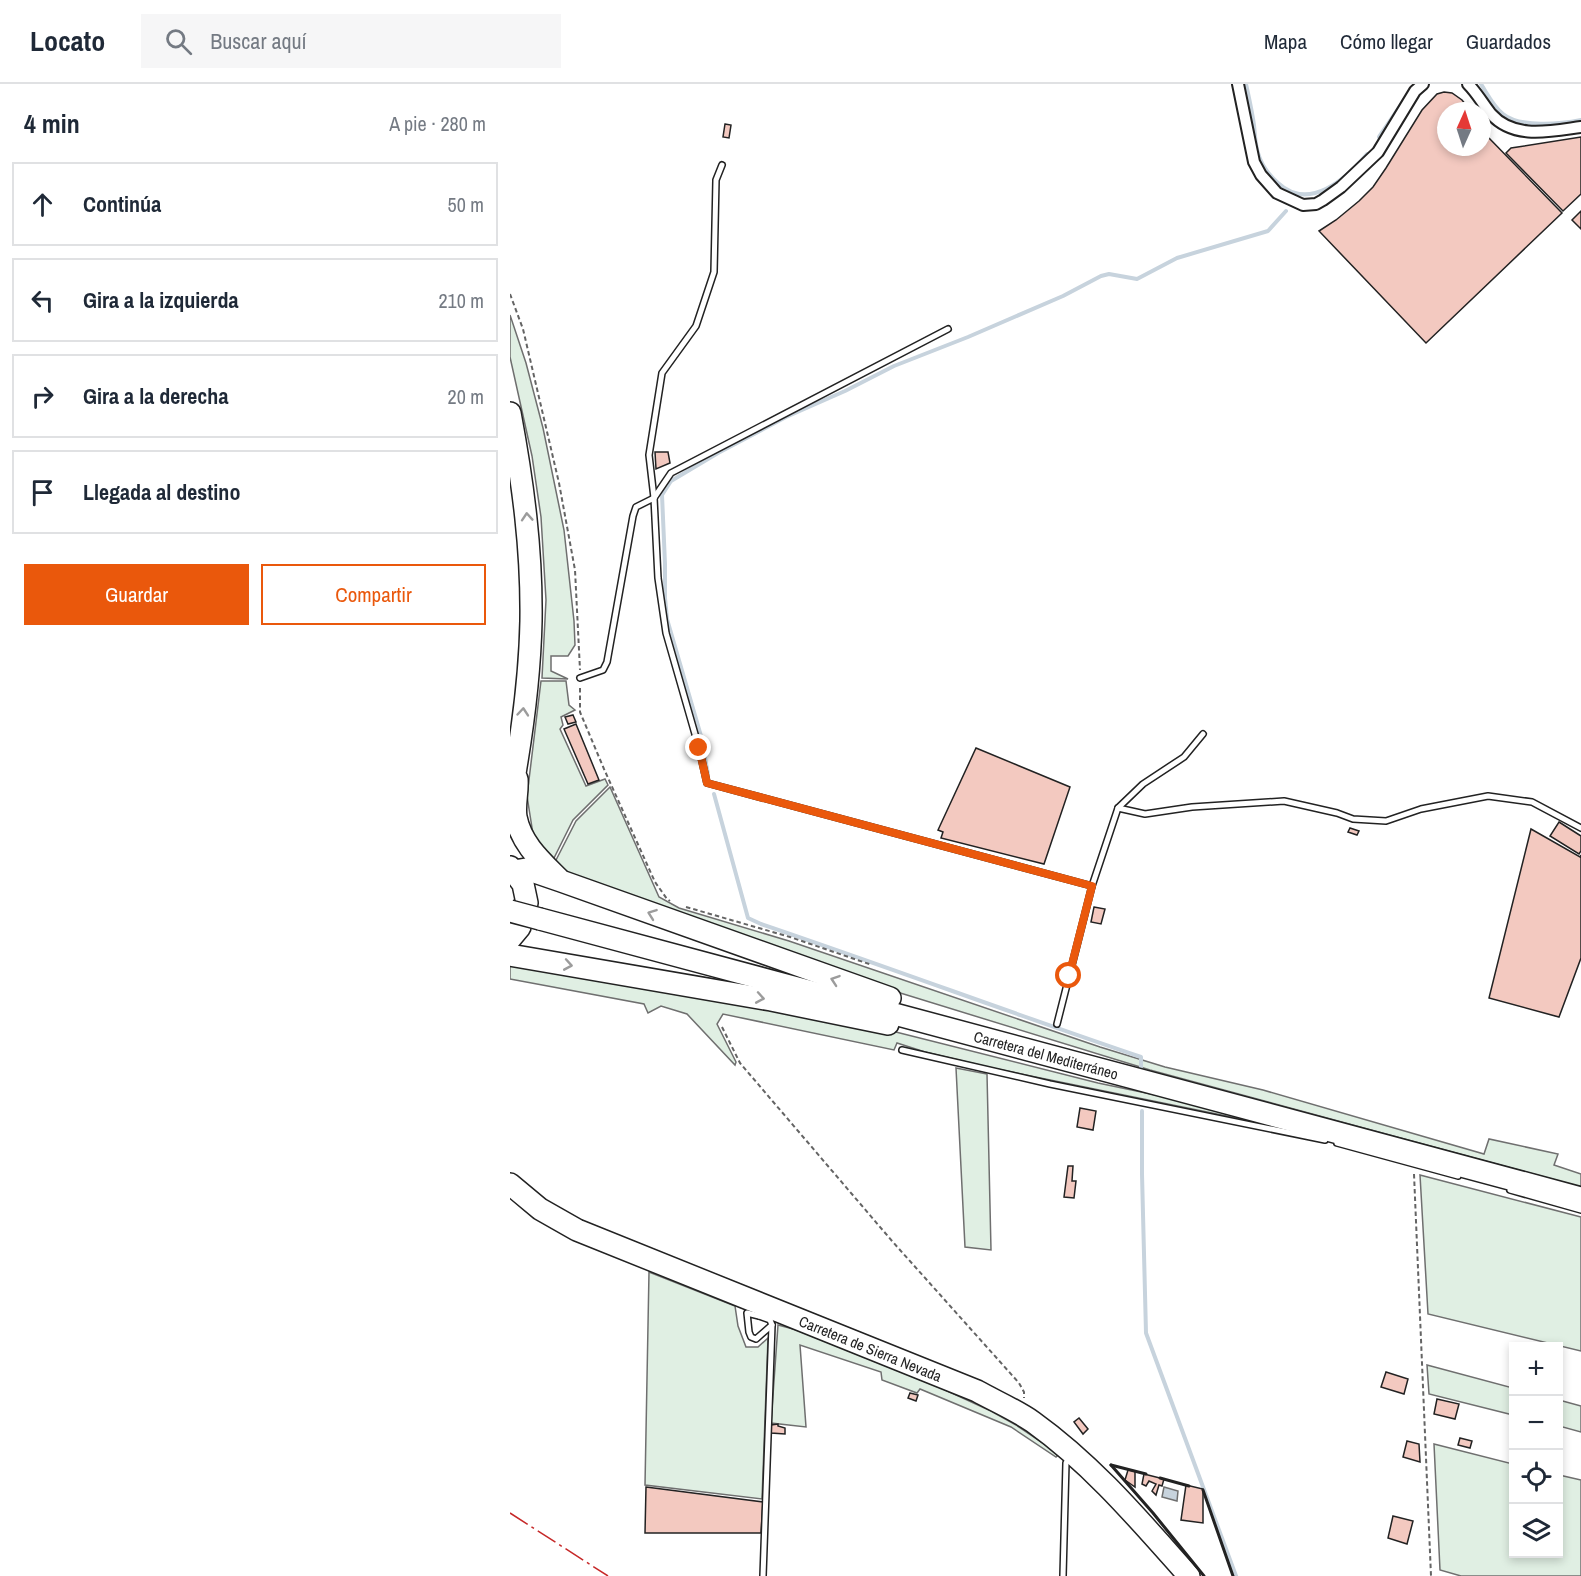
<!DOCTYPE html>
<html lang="es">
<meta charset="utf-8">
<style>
:root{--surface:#fff;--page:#f6f6f7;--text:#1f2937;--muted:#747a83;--line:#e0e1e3;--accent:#ea580c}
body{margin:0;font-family:"Archivo Narrow",sans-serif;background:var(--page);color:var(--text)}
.controls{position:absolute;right:18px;bottom:18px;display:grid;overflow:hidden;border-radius:0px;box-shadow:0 3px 9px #0003}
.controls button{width:54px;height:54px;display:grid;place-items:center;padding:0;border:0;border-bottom:2px solid var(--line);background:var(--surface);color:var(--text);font:30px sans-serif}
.compass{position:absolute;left:927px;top:18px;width:54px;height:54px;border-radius:50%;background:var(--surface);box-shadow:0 3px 9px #0003;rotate:3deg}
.stop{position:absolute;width:18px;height:18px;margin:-14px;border:4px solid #ea580c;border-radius:50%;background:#fff}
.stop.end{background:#ea580c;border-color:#fff;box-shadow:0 2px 6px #0008}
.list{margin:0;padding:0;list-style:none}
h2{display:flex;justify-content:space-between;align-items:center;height:78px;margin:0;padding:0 24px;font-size:26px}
h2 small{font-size:20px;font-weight:400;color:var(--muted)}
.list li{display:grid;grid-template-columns:39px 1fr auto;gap:18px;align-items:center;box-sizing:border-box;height:84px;margin:0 12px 12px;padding:0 12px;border:2px solid var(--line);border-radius:0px}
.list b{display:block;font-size:22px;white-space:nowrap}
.list em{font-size:20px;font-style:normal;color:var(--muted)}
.actions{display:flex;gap:12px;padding:18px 24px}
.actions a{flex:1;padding:14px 0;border:2px solid var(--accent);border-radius:0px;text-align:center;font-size:21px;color:var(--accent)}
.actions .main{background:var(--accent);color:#fff}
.icon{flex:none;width:33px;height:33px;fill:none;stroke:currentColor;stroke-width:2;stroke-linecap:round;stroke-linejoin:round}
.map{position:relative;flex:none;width:1071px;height:1492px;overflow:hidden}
header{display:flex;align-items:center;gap:36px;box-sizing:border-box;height:84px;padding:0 30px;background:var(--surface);border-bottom:2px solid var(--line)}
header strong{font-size:28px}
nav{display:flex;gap:33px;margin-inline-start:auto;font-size:21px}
.search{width:420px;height:54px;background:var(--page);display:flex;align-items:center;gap:15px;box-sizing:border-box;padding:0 21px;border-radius:0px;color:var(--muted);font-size:22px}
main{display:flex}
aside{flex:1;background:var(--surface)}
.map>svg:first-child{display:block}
.green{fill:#e0efe3;stroke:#6f6f6f;stroke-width:1.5}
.water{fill:#c7d3dd;stroke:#6f6f6f;stroke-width:1.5}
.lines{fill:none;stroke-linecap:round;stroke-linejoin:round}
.stream{stroke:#c7d3dd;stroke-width:4}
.building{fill:#f3c9c0;stroke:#222;stroke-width:1.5}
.lane-casing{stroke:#222;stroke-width:8}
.street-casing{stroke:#222;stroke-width:14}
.highway-casing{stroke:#222;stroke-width:24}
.path{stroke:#646464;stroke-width:2;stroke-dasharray:4.5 3;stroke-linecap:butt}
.lane{stroke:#fff;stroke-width:5}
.street{stroke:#fff;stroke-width:10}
.highway{stroke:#fff;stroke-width:21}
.highway-bridge-casing{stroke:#222;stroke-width:24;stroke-linecap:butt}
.highway-bridge{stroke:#fff;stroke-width:21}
.wall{stroke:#222;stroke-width:3}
.power{stroke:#c62828;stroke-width:1.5;stroke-dasharray:21 4.5 3 4.5;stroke-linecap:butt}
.oneway{stroke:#9c9c9c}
.route{stroke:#ea580c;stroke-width:8}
.labels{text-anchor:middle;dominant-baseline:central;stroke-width:4.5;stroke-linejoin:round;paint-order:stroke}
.street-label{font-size:15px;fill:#222;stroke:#fff}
</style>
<header>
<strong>Locato</strong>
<div class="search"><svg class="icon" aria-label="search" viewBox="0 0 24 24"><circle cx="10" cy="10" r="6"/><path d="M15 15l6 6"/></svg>Buscar aquí</div>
<nav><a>Mapa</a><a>Cómo llegar</a><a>Guardados</a></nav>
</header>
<main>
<aside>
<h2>4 min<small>A pie · 280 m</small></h2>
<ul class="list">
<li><svg class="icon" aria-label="ahead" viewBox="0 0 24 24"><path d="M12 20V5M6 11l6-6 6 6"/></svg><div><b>Continúa</b></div><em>50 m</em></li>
<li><svg class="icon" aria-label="left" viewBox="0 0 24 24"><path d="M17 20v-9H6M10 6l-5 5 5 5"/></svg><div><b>Gira a la izquierda</b></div><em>210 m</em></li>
<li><svg class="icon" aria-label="right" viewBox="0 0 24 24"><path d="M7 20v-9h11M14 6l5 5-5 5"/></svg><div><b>Gira a la derecha</b></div><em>20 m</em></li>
<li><svg class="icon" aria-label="arrive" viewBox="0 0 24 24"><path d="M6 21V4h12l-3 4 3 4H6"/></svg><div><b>Llegada al destino</b></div></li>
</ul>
<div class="actions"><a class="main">Guardar</a><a>Compartir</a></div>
</aside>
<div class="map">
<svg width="1071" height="1492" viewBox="0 0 1071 1492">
<rect width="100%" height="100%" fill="#fff"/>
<!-- green -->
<g class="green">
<path d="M0,231L16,279L33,344L54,446L64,537L65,561L58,572H41V587L58,595L32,594L36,516L31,433L22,372L0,273Z"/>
<path d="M31,597H56L59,621L65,626L51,633L53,641L50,645L76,702L95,695L98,701L63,736L42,778L23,750L17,712Z"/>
<path d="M100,703L149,813L169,824L279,857L590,963L655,983L753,1006L974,1070L979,1055L1048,1070L1044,1081L1071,1090V1103L640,986L332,891L58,794L44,780L66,737Z"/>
<path d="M0,880L370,944L588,999L665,1015L785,1046L482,984L415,968L387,959L384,966L213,930L207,940L226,978L225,981L177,930L151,922L138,929L134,920L0,895Z"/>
<path d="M446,984L477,990L481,1166L455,1163Z"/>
<path d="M910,1091L1071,1133V1267L918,1230Z"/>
<path d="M139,1188L225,1222L228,1242L236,1263H248L258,1254L252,1415L135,1401Z"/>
<path d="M268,1241L287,1246L431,1304L481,1327L506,1341L549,1370L546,1373L501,1343L410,1305L407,1309L372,1296L371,1288L290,1261L296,1343L261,1339Z"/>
<path d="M917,1281L1003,1304V1331L919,1310Z"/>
<path d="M1049,1316L1071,1322V1348L1049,1342Z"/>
<path d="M924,1360L1003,1380L1004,1470H1048L1049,1391L1071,1396V1492H951L930,1486Z"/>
</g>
<!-- water -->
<path class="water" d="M654,1403L668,1407L667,1417L652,1413Z"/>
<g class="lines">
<!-- stream -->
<g class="stream">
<path d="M736,0C739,14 742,27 744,41C745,50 745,60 748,69C751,80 759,91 768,99C799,128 836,95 857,70"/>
<path d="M971,0C978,11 983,22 993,30C1010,44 1051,40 1071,36"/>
<path d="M869,53L899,9"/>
<path d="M198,690L191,652L157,535L155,514V480L152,411L161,397L208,369L276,333L335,307L384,282L458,253L553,212L591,192L599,190L627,195L667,174L758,147L776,127"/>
<path d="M204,710L238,834L251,840C378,883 504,930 631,973V983"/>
<path d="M632,1027V1090L636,1249L726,1492"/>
</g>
</g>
<!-- building -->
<g class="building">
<path d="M934,8L942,9L952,16L961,27H936V63H972V44L979,54L1052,129L916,259L809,147L826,136L849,117L863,103L876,84L912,26L927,10Z"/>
<path d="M215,40L221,41L219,54L213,53Z"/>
<path d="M1071,53V110L1053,127L996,69L1001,64Z"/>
<path d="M1071,127V145L1062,136Z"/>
<path d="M145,368H158L160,379L146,385Z"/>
<path d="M63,631L66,638L58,640L55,633Z"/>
<path d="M66,640L89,696L78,700L54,645Z"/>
<path d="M466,664L560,703L534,780L431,754L433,748L428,746Z"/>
<path d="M1049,738L1071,752V767L1069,770L1040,752Z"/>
<path d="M840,744L849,747L847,751L838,748Z"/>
<path d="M1021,745L1070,773L1071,771V874L1049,933L979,914Z"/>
<path d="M584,823L595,825L591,840L581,838Z"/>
<path d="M570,1024L586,1027L583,1046L567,1043Z"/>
<path d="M558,1082H563L562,1097H566L564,1114L554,1113Z"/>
<path d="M876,1288L898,1295L894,1310L871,1303Z"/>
<path d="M400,1309L408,1311L406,1317L398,1314Z"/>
<path d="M927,1315L949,1320L945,1335L924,1330Z"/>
<path d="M569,1334L578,1345L573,1350L564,1338Z"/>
<path d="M268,1340V1342L275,1344V1350L261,1349V1341Z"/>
<path d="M950,1354L962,1357L960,1364L948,1361Z"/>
<path d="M897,1357L909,1360L910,1378L893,1373Z"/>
<path d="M618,1386L625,1387V1403L615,1396Z"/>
<path d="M634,1390L654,1395L652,1402L649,1401L646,1411L642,1407L646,1400L639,1397L636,1402L632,1400Z"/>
<path d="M676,1401L693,1405V1439L671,1436Z"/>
<path d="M136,1403L253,1418L251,1449H135Z"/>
<path d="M883,1432L903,1437L897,1460L878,1454Z"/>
</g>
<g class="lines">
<!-- lane casing -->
<g class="lane-casing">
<g id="lane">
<path d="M144,414L139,371L152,289L186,242L204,188L206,96L212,81"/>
<path d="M144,414L161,389L438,245"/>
<path d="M70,594L93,586L97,578L123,432L126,423L144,414L148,494L156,549L189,664L197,699L582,802"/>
<path d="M608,724L635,730L682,723L774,717L827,729L843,735L876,737L911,725L978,712L1022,718L1071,744"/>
<path d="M547,940L582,802L608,724L633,700L674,673L693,650"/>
<path d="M392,966L540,1000L815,1056"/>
<path d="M827,1059L948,1092"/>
<path d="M1000,1106L1071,1126"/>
<path d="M250,1226L249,1232L260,1236L262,1241L253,1492"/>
<path d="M249,1232L237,1229L239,1248L241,1253L246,1255L262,1241"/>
<path d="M553,1492L556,1379L560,1372"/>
</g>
</g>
<!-- street casing -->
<g class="street-casing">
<g id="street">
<path d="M728,0L744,78L751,91L767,109L793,121L806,120L813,116L831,103L868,68L905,7L913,0"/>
<path d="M958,0C967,9 973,20 981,30C1004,56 1041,47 1071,43"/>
</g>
</g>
<!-- highway casing -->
<g class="highway-casing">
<g id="highway">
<path d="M0,329C13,399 22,466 21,537C20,585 14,635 6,683C5,692 1,700 0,709"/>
<path d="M7,695C8,708 4,721 6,733C11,759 30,776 48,794"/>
<path d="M0,783L13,800L17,819"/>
<path d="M4,787L16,785L51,797L380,914"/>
<path id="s1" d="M30,835L1071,1114"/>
<path d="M0,855L10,843"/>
<path d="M0,871L261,916L378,940"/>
<path id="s2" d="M0,1100L30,1125L67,1146L467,1307C485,1317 506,1326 523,1338C583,1381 630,1437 679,1492"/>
</g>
</g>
<!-- path -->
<g class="path">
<path d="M0,210L13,245L49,399L65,486L70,586"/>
<path d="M70,604V628L94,685L145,798L157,815L160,817"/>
<path d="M176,823L280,853L362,881"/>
<path d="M212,943L230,979L382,1157L509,1299L514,1308V1314"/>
<path d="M904,1090L921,1492"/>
</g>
<!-- lane -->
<use href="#lane" class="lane"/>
<!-- street -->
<use href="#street" class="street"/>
<!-- highway -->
<use href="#highway" class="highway"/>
<!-- highway-bridge casing -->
<g class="highway-bridge-casing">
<path id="highway-bridge" d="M0,827L30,835"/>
</g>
<!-- highway-bridge -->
<use href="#highway-bridge" class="highway-bridge"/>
<!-- wall -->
<g class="wall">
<path d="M601,1381L636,1390"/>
<path d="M601,1381L643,1429L694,1492"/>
<path d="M650,1394L679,1402"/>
<path d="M693,1406L723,1492"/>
</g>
<!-- power -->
<path class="power" d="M0,1429L98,1492"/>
</g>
<!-- one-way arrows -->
<defs><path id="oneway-chevron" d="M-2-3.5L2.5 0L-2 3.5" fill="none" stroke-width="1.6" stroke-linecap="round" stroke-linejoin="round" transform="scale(1.5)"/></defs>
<g class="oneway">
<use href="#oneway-chevron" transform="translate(17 433) rotate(-94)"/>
<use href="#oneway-chevron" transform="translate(13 628) rotate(-85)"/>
<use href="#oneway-chevron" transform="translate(142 830) rotate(-160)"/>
<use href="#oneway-chevron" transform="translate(58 881) rotate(10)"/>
<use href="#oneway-chevron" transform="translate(325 896) rotate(-161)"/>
<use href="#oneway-chevron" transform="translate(250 914) rotate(10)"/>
</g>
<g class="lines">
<!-- route -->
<path class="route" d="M189,664L197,699L582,802L559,892"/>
</g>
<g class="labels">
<!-- street labels -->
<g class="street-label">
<text stroke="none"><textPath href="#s1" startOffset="524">Carretera del Mediterráneo</textPath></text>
<text stroke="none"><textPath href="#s2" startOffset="398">Carretera de Sierra Nevada</textPath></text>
</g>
</g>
</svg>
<div class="controls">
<button>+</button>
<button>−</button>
<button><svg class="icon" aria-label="locate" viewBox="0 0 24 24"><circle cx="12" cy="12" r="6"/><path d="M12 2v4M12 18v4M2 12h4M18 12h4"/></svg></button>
<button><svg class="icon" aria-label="layers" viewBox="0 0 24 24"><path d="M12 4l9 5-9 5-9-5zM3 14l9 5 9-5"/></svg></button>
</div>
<svg class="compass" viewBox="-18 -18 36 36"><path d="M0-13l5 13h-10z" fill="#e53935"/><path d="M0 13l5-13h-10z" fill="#747a83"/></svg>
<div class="stop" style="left:559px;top:892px"></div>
<div class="stop end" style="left:189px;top:664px"></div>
</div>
</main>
